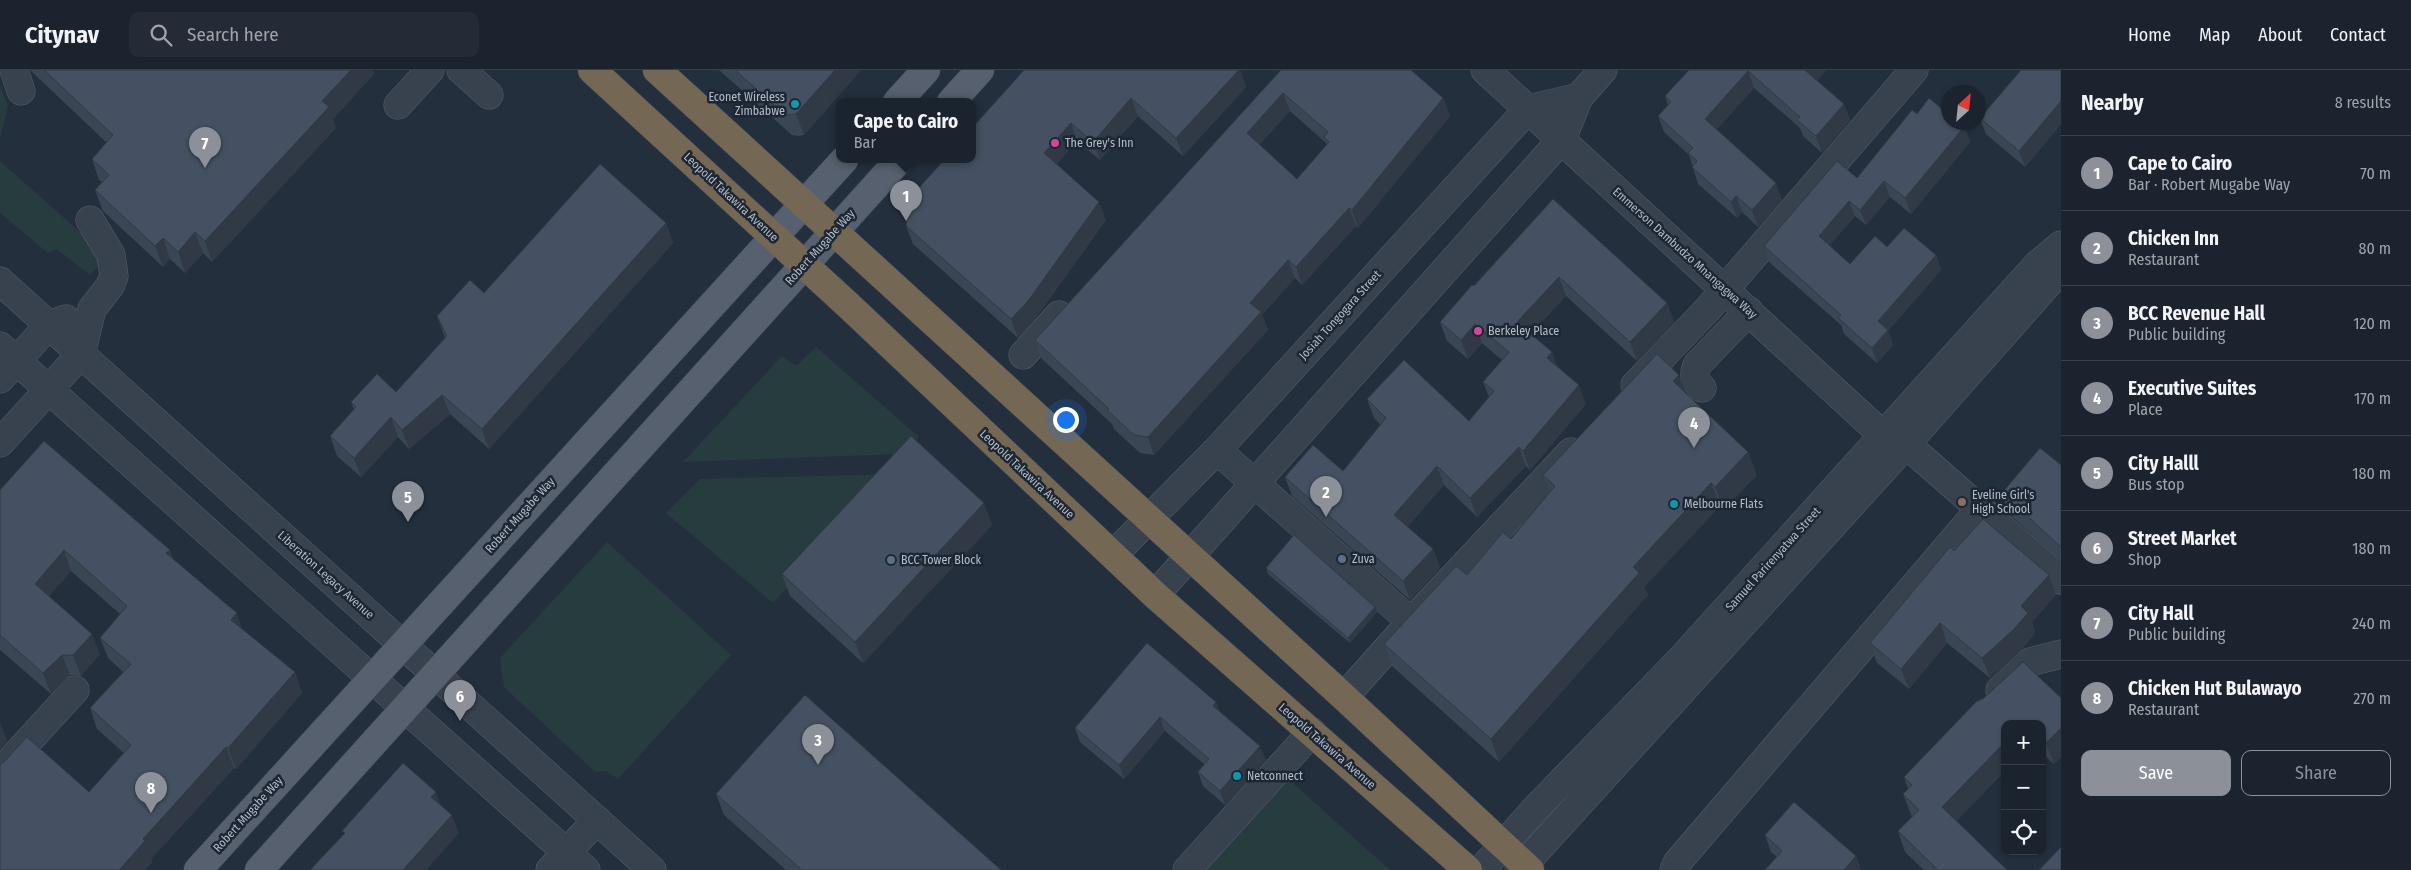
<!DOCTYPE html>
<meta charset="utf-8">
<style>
:root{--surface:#1b232e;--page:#242b36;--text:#f1f3f6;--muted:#a0a4aa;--line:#39404a;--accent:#8c9099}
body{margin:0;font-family:"Fira Sans Condensed",sans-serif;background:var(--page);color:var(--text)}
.controls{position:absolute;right:15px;bottom:15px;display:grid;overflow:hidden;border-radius:10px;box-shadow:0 1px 4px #0004}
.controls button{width:45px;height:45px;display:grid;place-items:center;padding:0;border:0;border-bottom:1px solid var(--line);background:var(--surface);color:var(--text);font:25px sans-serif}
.compass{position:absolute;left:1941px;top:15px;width:45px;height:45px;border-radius:50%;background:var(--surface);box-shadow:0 1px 4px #0004;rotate:27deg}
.you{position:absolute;left:1065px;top:349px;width:18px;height:18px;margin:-12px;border:4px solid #fff;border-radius:50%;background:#1a73e8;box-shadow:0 0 0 8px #1a73e833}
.badge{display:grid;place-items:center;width:32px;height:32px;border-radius:50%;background:var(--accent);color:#fff;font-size:16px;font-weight:700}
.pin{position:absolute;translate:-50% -41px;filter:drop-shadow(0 1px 2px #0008)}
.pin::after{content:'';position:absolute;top:26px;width:18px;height:15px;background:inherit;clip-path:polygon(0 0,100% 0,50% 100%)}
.popup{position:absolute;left:836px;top:28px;width:140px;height:65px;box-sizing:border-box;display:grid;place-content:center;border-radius:10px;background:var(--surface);filter:drop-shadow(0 1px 4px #0005);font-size:16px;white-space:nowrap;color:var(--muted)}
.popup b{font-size:19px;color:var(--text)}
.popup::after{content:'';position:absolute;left:50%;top:100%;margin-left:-10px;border:10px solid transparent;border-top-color:var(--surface)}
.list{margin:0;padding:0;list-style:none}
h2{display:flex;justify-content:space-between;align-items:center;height:65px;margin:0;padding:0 20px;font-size:21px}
h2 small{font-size:16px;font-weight:400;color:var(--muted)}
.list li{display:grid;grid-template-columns:32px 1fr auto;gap:15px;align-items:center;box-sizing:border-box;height:75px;padding:0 20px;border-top:1px solid var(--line)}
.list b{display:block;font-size:19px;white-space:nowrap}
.list p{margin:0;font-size:16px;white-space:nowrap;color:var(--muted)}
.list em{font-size:16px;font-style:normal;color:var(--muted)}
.actions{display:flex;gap:10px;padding:15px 20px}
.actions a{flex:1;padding:11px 0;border:1px solid var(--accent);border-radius:10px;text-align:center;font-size:18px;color:var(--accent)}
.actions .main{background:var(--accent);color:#fff}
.icon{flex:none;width:28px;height:28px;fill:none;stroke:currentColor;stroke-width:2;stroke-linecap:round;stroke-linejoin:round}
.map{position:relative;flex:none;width:2061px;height:800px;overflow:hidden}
header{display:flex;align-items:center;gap:30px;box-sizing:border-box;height:70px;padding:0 25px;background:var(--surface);border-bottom:1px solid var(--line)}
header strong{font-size:24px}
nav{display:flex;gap:28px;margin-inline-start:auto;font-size:18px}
.search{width:350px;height:45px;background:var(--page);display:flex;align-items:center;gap:12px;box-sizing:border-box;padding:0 18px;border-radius:10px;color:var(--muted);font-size:19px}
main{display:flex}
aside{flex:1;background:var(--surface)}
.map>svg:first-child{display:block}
.green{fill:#263c3f}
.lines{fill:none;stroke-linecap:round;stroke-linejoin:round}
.minor-casing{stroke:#565f6c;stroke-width:29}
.major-casing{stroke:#414a57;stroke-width:29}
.highway-casing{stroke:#434c59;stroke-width:29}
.minor{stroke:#38414e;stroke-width:28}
.major{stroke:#56606e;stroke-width:28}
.highway{stroke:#746855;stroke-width:28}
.wall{fill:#3b4654;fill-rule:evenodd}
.shaded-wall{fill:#303945}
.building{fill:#455162;stroke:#303945;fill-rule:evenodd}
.culture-dot{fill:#0f9aa8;stroke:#1d2633;stroke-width:2}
.hotel-dot{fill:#d1479c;stroke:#1d2633;stroke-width:2}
.education-dot{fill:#8d6e63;stroke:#1d2633;stroke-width:2}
.service-dot{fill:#5c6f8a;stroke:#1d2633;stroke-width:2}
.labels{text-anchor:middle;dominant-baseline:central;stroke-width:5;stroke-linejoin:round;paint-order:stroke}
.poi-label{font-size:12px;fill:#b4bcc9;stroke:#1d2633;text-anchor:start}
.street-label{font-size:12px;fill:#b4bcc9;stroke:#1d2633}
</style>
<header>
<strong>Citynav</strong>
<div class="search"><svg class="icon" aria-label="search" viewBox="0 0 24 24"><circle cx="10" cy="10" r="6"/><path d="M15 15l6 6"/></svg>Search here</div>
<nav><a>Home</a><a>Map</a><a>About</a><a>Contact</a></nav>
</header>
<main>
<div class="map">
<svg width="2061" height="800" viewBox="0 0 2061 800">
<rect width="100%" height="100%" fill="#242f3e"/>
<!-- green -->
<g class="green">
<path d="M0,15L8,36L0,69Z"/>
<path d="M0,91L107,186L90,205L57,179L48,183L0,143Z"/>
<path d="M816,277L919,367L902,384L683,392L782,286L796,296Z"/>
<path d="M894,404L773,533L666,443L700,409Z"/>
<path d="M607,472L731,585L618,709L606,701L595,702L504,617L500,588Z"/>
<path d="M1286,707L1390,800H1203Z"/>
</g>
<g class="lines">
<!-- minor casing -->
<g class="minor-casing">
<g id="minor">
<path d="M14,0L21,21"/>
<path d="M461,0L489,25"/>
<path d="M1485,0L1898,379"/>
<path d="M398,35L430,0"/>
<path d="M0,211L652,800"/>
<path d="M0,276L586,800"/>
<path d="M1023,285L1059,245"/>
<path d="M0,309L49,255L66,249"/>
<path d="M1635,315L1707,240L1914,0"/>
<path d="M1702,318C1694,310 1693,306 1697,295L1749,241"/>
<path d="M0,373L81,284L92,239L110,216L114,206L111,185L90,150"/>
<path d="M1217,380L1411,552"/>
<path d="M1980,439L2061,510"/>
<path d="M1113,485L1217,380L1528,39L1579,27"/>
<path d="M1155,525L1562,69L1579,27L1603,0"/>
<path d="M2000,620L2030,592L2061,584"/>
<path d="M1344,627L1411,552L1571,382"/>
<path d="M0,702L75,620"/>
<path d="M550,800L597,750"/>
<path d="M1187,800L1312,662"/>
<path d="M1481,800L1535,739L1682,588L2037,195L2061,175"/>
<path d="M1519,800L1900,381L2061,199"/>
<path d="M1674,800L1677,793L1980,439L1906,374"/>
</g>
</g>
<!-- major casing -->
<g class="major-casing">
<g id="major">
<path d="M897,32L926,0"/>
<path d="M951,32L980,0"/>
<path d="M198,800L844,90"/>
<path d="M259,800L899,90"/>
</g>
</g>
<!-- highway casing -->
<g class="highway-casing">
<g id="highway">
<path d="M592,0L848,235L1155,525L1468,800"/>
<path d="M657,0L1344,627L1530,800"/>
</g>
</g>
<!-- minor -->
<use href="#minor" class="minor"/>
<!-- major -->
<use href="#major" class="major"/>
<!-- highway -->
<use href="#highway" class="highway"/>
</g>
<!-- wall -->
<g class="wall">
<path d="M30,0H372L374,4L333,49L336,58L212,192L203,183L185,203L170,189L163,197L103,141L95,120L102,112L99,110L92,89L107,73L31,1Z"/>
<path d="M719,0H861L804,65L798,66L792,65Z"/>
<path d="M1024,0H1240L1246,17L1183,86L1138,46L1100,90L1077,71L1056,95L1106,150L1035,249L1018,268L913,174L906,156Z"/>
<path d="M1281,0L1443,28L1450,46L1358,158L1356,156L1302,215L1295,208L1262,245L1268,260L1154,385L1140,383L1114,359L1112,354L1041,288L1035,270ZM1290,41L1326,73L1327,75L1297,109L1259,75Z"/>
<path d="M1689,0H1826L1817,11L1844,34L1850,50L1822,83L1803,66L1800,58L1754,18L1716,60L1782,130L1758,157L1742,142L1737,148L1698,114L1689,85L1664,62L1658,46L1668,35L1665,26Z"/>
<path d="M2061,0V54L2025,97L1986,64L1980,48Z"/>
<path d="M1917,44L1964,57L1970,72L1911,144L1890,127L1866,155L1855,146L1829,176L1850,194L1887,177L1936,185L1941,200L1888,261L1893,275L1877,293L1844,264L1841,255L1769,192L1764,176L1857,108Z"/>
<path d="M1553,129L1667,233L1674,252L1637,291L1566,226L1530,264L1552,282L1557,296L1586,334L1530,400L1526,396L1477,447L1444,415L1407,457L1433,479L1440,498L1410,530L1292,426L1285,407L1343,401L1381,355L1374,348L1367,329L1469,351L1489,327L1483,312L1502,290L1482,273L1468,289L1447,271L1440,252Z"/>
<path d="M666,153L673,173L489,379L450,344L409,379L398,367L361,407L337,386L330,366L354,340L351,332L396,322L445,268L437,246L484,223Z"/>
<path d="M1686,323L1757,405L1724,439L1720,436L1644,517L1648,525L1499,692L1392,596L1384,574L1511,469L1550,422L1543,405Z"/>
<path d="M2061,395V491L2009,444L2002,423Z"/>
<path d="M0,420L170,480L173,489L243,560L295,602L302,623L236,699L234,698L151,789L152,792L145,800H0L89,722L124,683L97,659L90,638L123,602L108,588L100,568L120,544L71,501L49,526L100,584L81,606L70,605L51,624L0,580Z"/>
<path d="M992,455L863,593L790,526L782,504Z"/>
<path d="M1954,481L2049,505L2056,525L2032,552L2035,563L2022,579L1990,608L1947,573L1909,619L1877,593L1870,573Z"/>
<path d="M1266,498L1375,537L1377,542L1350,573L1268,504Z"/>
<path d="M2023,592L2061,628V687L2054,694L2042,683V654H2005V701L1956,751L2007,800H1924L1905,782L1898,761L1912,747L1903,724L1908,719L1904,707L1976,632L1984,628Z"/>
<path d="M1216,632L1220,642L1266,690L1225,735L1203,716L1198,702L1204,694L1165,661L1124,709L1080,672L1075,658Z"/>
<path d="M716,724L1001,800H786L724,745Z"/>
<path d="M1765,765L1856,786L1861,800H1765L1777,787L1771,782Z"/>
</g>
<!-- shaded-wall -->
<g class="shaded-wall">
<path d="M351,0H372L374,4L333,49L336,58L212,192L205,171L322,31Z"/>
<path d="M835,0H861L804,65L796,44Z"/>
<path d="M1239,0H1240L1246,17L1183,86L1176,68Z"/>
<path d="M1806,0H1826L1812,17L1806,1Z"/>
<path d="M1748,1L1754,18L1711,66L1705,49Z"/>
<path d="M1283,23L1290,41L1253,82L1247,63Z"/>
<path d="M1131,28L1138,46L1100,90L1093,72Z"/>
<path d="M1443,28L1450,46L1358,158L1352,140Z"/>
<path d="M2061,31V54L2025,97L2019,81Z"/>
<path d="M1844,34L1850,50L1822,83L1816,66Z"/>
<path d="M1071,53L1077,71L1050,102L1044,83Z"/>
<path d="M1964,57L1970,72L1911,144L1905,128Z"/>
<path d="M1884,111L1890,127L1866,155L1860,140Z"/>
<path d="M1776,113L1782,130L1758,157L1752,140Z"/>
<path d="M1736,126L1742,142L1737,148L1731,132Z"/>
<path d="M1849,131L1855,146L1824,182L1819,166Z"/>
<path d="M1099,132L1106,150L1035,249L1018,268L1011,249Z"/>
<path d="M1349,138L1356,156L1302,215L1296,197Z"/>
<path d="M666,153L673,173L489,379L482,359Z"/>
<path d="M195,162L203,183L185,203L178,182Z"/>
<path d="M163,168L170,189L163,197L155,176Z"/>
<path d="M1936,185L1941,200L1888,261L1893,275L1877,293L1872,278L1878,251Z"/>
<path d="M1288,190L1295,208L1262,245L1268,260L1154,385L1148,367L1250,233Z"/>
<path d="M1559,207L1566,226L1523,271L1517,252Z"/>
<path d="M1667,233L1674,252L1637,291L1630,272Z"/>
<path d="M1475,254L1482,273L1468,289L1461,270Z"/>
<path d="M1552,282L1559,301L1547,288Z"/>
<path d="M1679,305L1688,327L1673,311Z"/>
<path d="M1579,315L1586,334L1530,400L1523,381Z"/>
<path d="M442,325L450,344L409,379L402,360Z"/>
<path d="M391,347L398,367L361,407L354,388Z"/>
<path d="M1519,377L1526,396L1477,447L1470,428Z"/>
<path d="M1748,382L1757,405L1724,439L1715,417Z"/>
<path d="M1437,396L1444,415L1401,464L1394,445Z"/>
<path d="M1711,413L1720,436L1644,517L1648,525L1499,692L1491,669L1633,497Z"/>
<path d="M984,433L992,455L863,593L855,572Z"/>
<path d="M1433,479L1440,498L1410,530L1403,511Z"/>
<path d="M64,480L71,501L42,534L35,514Z"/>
<path d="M170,480L177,500L166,483Z"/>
<path d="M2049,505L2056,525L2032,552L2035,563L2022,579L1990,608L1982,588L2021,536Z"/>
<path d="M1375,537L1377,542L1350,573L1348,568Z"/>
<path d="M237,543L244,564L231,550Z"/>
<path d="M1940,553L1947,573L1909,619L1901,599Z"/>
<path d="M92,564L100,584L81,606L73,585Z"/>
<path d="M62,585L70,605L51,624L43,603Z"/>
<path d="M295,602L302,623L236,699L228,678Z"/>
<path d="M1216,632L1222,646L1213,636Z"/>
<path d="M1160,647L1165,661L1124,709L1119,695Z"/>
<path d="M0,652L7,671L0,680Z"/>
<path d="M2061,658V687L2054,694L2046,673Z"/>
<path d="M2005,672V701L1950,758L1942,737Z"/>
<path d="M1260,676L1266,690L1225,735L1220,721Z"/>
<path d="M226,677L234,698L151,789L152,792L145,800H119L143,769Z"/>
<path d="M436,722L443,740L431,727Z"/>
<path d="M452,745L459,763L426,800H403Z"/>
<path d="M1856,786L1861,800H1844Z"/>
</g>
<!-- building -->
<g class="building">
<path d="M44,0H351L322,31L329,37L205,171L195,162L178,182L163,168L155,176L95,120L109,105L92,89L113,65Z"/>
<path d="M735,0H835L796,44L790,45L784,44Z"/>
<path d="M1024,0H1239L1176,68L1131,28L1093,72L1071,53L1044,83L1099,132L1028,231L1011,249L906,156L907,131L944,90H972V58Z"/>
<path d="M1281,0H1411L1443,28L1352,140L1349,138L1296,197L1288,190L1250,233L1261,242L1148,367L1134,365L1107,340L1109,339L1035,270ZM1283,23L1328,62L1324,67L1329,72L1297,109L1247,63Z"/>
<path d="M1689,0H1806V1L1844,34L1816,66L1797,50L1800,47L1748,1L1705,49L1776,113L1752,140L1736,126L1731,132L1692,97L1697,91L1688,83L1693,78L1658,46L1671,32L1665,26Z"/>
<path d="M2021,0H2061V31L2019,81L1980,48Z"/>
<path d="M1929,28L1948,44V52H1959L1964,57L1905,128L1884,111L1860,140L1849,131L1819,166L1850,194L1875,166L1887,177L1904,158L1936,185L1878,251L1888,260L1872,278L1838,248L1841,245L1764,176L1837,91L1857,108L1912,40L1917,44Z"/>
<path d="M600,94L666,153L482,359L442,325L402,360L391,347L354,388L330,366L356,337L351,332L377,304L396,322L447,266L437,246L470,210L484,223Z"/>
<path d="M1553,129L1667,233L1630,272L1559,207L1517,252L1552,282L1547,288L1579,315L1523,381L1519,377L1470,428L1437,396L1394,445L1433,479L1403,511L1285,407L1313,375L1343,401L1386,348L1367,329L1404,290L1469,351L1494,321L1483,312L1509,282L1475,254L1461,270L1440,252L1472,215L1474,216Z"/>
<path d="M1657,284L1679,305L1673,311L1748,382L1715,417L1711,413L1633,497L1639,503L1491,669L1384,574L1456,496L1467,505L1503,462L1511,469L1555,416L1543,405Z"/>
<path d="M911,366L984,433L855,572L782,504Z"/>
<path d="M44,371L170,480L166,483L237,543L231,550L295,602L228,678L226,677L143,769L145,771L119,800H0V694L4,692L27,667L89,722L131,675L90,638L131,594L100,568L127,536L64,480L35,514L92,564L73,585H62L43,603L0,565V420Z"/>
<path d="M2040,378L2061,395V477L2002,423Z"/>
<path d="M1983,449L2049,505L2021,536L2028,543L2014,559L1982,588L1940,553L1901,599L1870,573L1950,477L1954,481Z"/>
<path d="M1294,465L1375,537L1348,568L1266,498Z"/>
<path d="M1147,573L1216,632L1213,636L1260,676L1220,721L1198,702L1209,689L1160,647L1119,695L1075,658Z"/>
<path d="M2023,592L2061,628V658L2046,673L2042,669V654H2027L2024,652L2022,654H2005V672L1942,737L2007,800H1938L1898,761L1919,740L1903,724L1912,715L1904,707L1976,632L1984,628Z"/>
<path d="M805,625L1001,800H802L716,724Z"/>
<path d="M403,693L436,722L431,727L452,745L403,800H310L345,763L342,761Z"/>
<path d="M1794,732L1856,786L1844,800H1765L1782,781L1765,765Z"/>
<path d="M2061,777V800H2039Z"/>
</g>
<!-- markers -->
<g class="culture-dot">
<circle cx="795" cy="34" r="5"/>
<circle cx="1674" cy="434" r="5"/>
<circle cx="1237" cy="706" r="5"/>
</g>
<g class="hotel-dot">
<circle cx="1055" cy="73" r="5"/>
<circle cx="1478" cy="261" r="5"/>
</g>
<circle class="education-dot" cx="1962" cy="432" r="5"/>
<g class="service-dot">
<circle cx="1342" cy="489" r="5"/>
<circle cx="891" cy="490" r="5"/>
</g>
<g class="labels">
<!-- poi labels -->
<g class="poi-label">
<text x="785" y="27" text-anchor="end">Econet Wireless<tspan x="785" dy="14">Zimbabwe</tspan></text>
<text x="1065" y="73">The Grey's Inn</text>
<text x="1488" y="261">Berkeley Place</text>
<text x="1972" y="425">Eveline Girl's<tspan x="1972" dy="14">High School</tspan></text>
<text x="1684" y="434">Melbourne Flats</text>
<text x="1352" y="489">Zuva</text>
<text x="901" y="490">BCC Tower Block</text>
<text x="1247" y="706">Netconnect</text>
</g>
<!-- street labels -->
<g class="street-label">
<text transform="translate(731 127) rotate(43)">Leopold Takawira Avenue</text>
<text transform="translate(820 177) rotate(-48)">Robert Mugabe Way</text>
<text transform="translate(1685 183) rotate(42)">Emmerson Dambudzo Mnangagwa Way</text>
<text transform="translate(1340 245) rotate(-48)">Josiah Tongogara Street</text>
<text transform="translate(1027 404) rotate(43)">Leopold Takawira Avenue</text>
<text transform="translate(520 445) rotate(-48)">Robert Mugabe Way</text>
<text transform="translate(1773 489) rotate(-48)">Samuel Parirenyatwa Street</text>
<text transform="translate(326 505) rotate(42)">Liberation Legacy Avenue</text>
<text transform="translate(1327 676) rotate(41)">Leopold Takawira Avenue</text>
<text transform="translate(248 744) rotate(-48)">Robert Mugabe Way</text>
</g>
</g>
</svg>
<div class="controls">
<button>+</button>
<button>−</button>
<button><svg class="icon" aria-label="locate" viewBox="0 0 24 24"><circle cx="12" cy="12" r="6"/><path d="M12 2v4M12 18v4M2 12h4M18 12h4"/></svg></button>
</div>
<svg class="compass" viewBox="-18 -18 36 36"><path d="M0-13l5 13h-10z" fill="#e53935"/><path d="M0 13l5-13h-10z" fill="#a0a4aa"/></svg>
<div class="you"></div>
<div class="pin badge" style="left:906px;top:151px">1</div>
<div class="popup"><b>Cape to Cairo</b>Bar</div>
<div class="pin badge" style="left:1326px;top:447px">2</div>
<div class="pin badge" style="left:818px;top:695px">3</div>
<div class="pin badge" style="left:1694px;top:378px">4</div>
<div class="pin badge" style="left:408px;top:452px">5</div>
<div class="pin badge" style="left:460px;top:651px">6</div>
<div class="pin badge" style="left:205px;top:98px">7</div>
<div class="pin badge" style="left:151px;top:743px">8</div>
</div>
<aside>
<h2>Nearby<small>8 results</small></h2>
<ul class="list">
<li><span class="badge">1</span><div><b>Cape to Cairo</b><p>Bar · Robert Mugabe Way</p></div><em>70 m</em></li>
<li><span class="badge">2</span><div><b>Chicken Inn</b><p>Restaurant</p></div><em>80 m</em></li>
<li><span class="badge">3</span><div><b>BCC Revenue Hall</b><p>Public building</p></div><em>120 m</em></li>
<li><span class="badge">4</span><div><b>Executive Suites</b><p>Place</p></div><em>170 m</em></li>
<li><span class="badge">5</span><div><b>City Halll</b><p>Bus stop</p></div><em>180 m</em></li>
<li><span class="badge">6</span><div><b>Street Market</b><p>Shop</p></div><em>180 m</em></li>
<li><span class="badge">7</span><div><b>City Hall</b><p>Public building</p></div><em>240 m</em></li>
<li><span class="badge">8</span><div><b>Chicken Hut Bulawayo</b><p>Restaurant</p></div><em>270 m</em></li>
</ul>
<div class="actions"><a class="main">Save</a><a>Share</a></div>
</aside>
</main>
